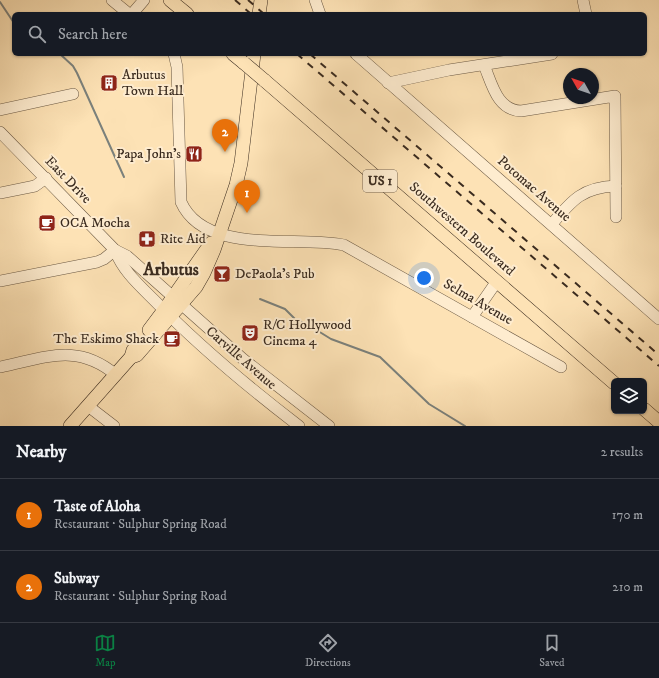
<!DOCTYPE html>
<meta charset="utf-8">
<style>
:root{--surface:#171b24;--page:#20242c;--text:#f1f3f6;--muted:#9ea1a6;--line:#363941;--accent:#0b8043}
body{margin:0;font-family:"IM FELL DW Pica",serif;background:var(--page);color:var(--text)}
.controls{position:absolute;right:12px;bottom:12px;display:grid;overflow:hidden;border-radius:6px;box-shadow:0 1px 3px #0004}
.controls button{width:36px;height:36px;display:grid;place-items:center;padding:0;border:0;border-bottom:1px solid var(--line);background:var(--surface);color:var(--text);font:20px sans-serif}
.compass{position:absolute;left:563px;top:68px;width:36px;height:36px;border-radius:50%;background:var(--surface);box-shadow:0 1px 3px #0004;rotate:310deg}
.you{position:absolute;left:424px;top:278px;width:14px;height:14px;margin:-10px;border:3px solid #fff;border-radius:50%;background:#1a73e8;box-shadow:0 0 0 6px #1a73e833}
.badge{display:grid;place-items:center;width:26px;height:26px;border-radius:50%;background:var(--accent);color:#fff;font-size:13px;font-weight:700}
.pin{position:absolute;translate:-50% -33px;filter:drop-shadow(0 1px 2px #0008)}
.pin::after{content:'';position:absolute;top:21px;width:14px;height:12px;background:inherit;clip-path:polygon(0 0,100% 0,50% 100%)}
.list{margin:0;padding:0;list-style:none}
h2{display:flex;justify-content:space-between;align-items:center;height:52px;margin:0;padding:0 16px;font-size:17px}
h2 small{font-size:13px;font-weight:400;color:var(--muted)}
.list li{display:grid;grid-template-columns:26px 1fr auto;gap:12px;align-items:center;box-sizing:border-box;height:72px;padding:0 16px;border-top:1px solid var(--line)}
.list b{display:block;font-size:15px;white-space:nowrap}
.list p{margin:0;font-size:13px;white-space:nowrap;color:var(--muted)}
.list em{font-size:13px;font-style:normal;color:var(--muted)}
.icon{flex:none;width:22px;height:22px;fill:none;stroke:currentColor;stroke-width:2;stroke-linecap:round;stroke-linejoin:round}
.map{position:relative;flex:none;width:659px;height:426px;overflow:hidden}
.search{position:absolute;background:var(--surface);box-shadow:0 1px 3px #0004;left:12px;right:12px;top:12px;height:44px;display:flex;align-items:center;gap:10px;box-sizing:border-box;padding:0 14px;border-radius:6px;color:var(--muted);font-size:15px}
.sheet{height:196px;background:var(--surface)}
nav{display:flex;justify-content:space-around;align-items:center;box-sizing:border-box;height:56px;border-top:1px solid var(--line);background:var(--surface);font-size:11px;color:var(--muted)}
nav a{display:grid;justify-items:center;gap:2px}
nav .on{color:var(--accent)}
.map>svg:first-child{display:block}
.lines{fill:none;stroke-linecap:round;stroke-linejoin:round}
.stream{stroke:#7b817c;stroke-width:2}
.minor-casing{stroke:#6b5944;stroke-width:12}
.major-casing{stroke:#3a2b1f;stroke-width:14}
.minor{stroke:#feeccf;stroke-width:11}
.major{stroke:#fde2b5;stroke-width:13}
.rail{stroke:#3a2b1f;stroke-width:2;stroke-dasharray:7 7;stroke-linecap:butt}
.major-bridge-casing{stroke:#3a2b1f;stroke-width:14;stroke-linecap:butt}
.major-bridge{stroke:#fde2b5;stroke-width:13}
.labels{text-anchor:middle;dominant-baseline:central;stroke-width:4;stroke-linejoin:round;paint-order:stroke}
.shield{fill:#feeccf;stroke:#756554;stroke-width:1}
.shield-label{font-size:13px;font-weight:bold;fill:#3a2b1f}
.poi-label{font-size:14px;fill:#3a2b1f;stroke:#feeccf;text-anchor:start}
.street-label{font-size:14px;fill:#3a2b1f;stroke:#feeccf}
.district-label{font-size:18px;font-weight:bold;fill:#3a2b1f;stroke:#feeccf}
</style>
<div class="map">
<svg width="659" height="426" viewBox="0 0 659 426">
<rect width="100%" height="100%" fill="#fde2b5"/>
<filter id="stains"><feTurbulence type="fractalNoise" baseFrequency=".005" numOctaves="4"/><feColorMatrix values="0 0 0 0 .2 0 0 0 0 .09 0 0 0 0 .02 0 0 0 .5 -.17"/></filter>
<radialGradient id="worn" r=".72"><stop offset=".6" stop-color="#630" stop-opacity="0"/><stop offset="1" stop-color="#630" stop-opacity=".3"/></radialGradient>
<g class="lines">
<!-- stream -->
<g class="stream">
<path d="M0,2L14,23"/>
<path d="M60,54L73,66L77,73L124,177"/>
<path d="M260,299L285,309L295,319L310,326L331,339L380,357L429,404L465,426"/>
</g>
<!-- minor casing -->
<g class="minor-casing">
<g id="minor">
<path d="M112,0L129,14"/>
<path d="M315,0L320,14"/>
<path d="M583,0L586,14"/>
<path d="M132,14L144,0"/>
<path d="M174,54L177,67L181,202C205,256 297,235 344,245L561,367"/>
<path d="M356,54L659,319"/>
<path d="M484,65C492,84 497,110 521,111L615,96L616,217"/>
<path d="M388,83L449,70L552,54"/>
<path d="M0,110L73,94"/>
<path d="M0,132L115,250L127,256L243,359L329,426"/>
<path d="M0,193L35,186L46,178"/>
<path d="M552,224C572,200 583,187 616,186"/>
<path d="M115,250C122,270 139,285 154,300C198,345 248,387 299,426"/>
<path d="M0,281L97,262L104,259L115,250"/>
<path d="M472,317L497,281"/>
<path d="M0,367C45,358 77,342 116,375"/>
<path d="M88,406L114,426"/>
</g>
</g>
<!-- major casing -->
<g class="major-casing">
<g id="major">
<path d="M170,0L187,14"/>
<path d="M259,14L261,0"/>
<path d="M233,54L244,63"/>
<path d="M264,80L614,383"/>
<path d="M149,330L164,310L211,243"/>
<path d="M131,357L137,355L196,287L204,273L214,250L236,185L241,163L254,54"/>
<path d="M644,409L659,422"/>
<path d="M70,426L131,357L133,350"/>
</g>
</g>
<!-- minor -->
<use href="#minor" class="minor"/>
<!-- major -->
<use href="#major" class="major"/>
<!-- rail -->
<g class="rail">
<path d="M235,0L251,14"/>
<path d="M248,0L264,14"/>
<path d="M297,54L659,366"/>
<path d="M310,54L659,355"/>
</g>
<!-- major-bridge casing -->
<g class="major-bridge-casing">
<path id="major-bridge" d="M244,63L264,80"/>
</g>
<!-- major-bridge -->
<use href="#major-bridge" class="major-bridge"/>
</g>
<!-- icons -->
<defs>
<g id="building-square" transform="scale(0.9)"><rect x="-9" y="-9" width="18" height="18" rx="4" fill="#8f2418" stroke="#feeccf"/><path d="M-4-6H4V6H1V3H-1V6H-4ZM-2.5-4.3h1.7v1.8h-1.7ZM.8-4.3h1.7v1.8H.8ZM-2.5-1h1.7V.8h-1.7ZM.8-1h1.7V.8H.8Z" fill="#fff"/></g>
<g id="restaurant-square" transform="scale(0.9)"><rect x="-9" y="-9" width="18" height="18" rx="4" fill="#8f2418" stroke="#feeccf"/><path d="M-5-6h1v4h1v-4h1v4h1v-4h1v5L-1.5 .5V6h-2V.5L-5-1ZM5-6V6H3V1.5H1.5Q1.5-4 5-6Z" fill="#fff"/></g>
<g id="cafe-square" transform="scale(0.9)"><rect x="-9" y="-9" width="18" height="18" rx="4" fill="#8f2418" stroke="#feeccf"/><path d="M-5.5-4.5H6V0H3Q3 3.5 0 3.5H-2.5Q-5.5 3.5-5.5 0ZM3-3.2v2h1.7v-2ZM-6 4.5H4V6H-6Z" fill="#fff"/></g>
<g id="pharmacy-square" transform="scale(0.9)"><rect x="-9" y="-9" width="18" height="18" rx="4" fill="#8f2418" stroke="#feeccf"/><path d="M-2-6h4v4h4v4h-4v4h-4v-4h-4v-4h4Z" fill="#fff"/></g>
<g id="bar-square" transform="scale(0.9)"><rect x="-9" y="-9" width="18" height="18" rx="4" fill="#8f2418" stroke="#feeccf"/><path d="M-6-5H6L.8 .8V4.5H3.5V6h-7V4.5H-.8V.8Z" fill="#fff"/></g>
<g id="theatre-square" transform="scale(0.9)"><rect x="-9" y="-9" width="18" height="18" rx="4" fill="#8f2418" stroke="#feeccf"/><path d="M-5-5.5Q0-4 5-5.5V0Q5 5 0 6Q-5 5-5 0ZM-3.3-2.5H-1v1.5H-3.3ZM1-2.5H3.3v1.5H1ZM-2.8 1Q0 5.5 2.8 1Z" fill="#fff"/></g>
</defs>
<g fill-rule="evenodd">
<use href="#building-square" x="109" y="83"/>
<use href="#restaurant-square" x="194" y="154"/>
<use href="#cafe-square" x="47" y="223"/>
<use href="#pharmacy-square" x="147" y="239"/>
<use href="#bar-square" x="222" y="274"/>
<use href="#theatre-square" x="250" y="333"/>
<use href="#cafe-square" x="172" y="339"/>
</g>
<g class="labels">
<!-- shield labels -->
<rect class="shield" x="363" y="170" width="34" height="22" rx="3"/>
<g class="shield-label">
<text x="380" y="181">US 1</text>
</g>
<!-- poi labels -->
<g class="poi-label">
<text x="122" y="75">Arbutus<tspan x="122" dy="16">Town Hall</tspan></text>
<text x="181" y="154" text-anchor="end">Papa John's</text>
<text x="60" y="223">OCA Mocha</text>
<text x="160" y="239">Rite Aid</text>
<text x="235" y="274">DePaola's Pub</text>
<text x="263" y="325">R/C Hollywood<tspan x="263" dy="16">Cinema 4</tspan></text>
<text x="159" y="339" text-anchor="end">The Eskimo Shack</text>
</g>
<!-- street labels -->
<g class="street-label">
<text transform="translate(68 180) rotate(46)">East Drive</text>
<text transform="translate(534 189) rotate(41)">Potomac Avenue</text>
<text transform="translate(462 229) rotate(41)">Southwestern Boulevard</text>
<text transform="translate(478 302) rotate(30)">Selma Avenue</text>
<text transform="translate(241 358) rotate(41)">Carville Avenue</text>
</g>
<!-- district labels -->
<g class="district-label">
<text x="171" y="270">Arbutus</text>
</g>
</g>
<rect width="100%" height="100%" filter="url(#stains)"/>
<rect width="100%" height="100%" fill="url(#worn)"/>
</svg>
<div class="controls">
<button><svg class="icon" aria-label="layers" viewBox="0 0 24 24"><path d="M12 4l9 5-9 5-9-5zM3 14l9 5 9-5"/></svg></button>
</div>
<svg class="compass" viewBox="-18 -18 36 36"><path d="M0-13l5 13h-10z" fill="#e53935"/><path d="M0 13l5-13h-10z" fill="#9ea1a6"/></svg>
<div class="you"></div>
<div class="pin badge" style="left:247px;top:213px;background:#e8710a">1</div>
<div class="pin badge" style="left:225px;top:152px;background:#e8710a">2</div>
<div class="search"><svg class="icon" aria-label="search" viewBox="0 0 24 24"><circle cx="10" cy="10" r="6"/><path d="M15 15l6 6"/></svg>Search here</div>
</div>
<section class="sheet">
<h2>Nearby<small>2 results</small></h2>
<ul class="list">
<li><span class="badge" style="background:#e8710a">1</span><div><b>Taste of Aloha</b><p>Restaurant · Sulphur Spring Road</p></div><em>170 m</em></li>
<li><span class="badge" style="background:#e8710a">2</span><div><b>Subway</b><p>Restaurant · Sulphur Spring Road</p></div><em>210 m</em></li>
</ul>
</section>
<nav>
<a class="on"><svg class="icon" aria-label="map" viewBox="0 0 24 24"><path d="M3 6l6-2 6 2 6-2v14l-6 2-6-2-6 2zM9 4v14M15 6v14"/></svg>Map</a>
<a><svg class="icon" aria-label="directions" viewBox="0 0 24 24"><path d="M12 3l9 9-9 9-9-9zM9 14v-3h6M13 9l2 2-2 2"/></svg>Directions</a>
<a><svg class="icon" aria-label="saved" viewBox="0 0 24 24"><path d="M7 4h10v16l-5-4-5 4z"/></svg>Saved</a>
</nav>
